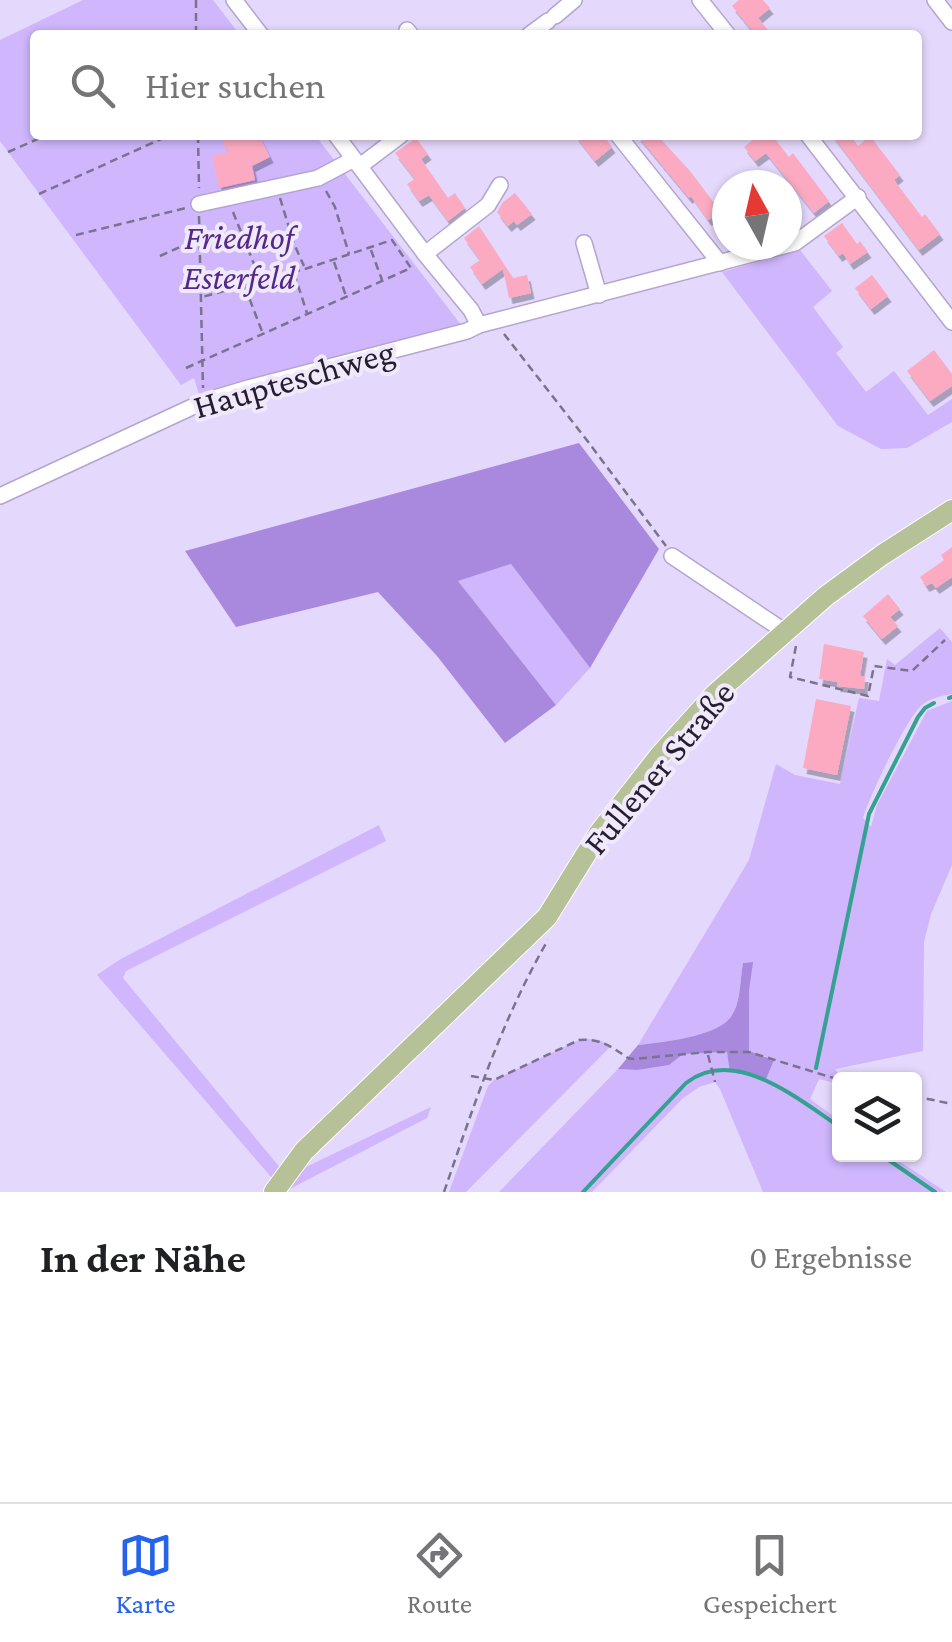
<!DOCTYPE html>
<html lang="de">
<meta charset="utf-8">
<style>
:root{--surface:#fff;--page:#f6f6f6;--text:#202124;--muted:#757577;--line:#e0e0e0;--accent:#2563eb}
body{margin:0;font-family:"Crimson Pro",serif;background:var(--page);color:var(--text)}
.controls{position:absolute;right:30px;bottom:30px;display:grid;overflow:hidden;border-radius:10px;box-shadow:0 2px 8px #0004}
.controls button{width:90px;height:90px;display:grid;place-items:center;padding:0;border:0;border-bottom:2px solid var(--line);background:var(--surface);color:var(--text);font:50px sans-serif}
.compass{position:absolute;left:712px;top:170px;width:90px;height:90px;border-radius:50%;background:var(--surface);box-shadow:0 2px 8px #0004;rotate:352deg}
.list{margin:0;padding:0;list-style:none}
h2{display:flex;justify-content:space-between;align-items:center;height:130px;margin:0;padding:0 40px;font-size:42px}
h2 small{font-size:32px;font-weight:400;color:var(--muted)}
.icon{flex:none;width:55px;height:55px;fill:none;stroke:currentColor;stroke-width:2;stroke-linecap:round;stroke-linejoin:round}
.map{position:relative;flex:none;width:952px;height:1192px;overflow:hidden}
.search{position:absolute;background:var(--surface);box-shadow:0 2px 8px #0004;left:30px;right:30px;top:30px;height:110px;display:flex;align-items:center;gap:25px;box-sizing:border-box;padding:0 35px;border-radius:10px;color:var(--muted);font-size:38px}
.sheet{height:310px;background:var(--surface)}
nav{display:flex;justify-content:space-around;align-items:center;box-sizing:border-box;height:140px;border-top:2px solid var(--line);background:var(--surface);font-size:28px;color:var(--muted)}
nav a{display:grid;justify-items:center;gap:5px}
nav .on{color:var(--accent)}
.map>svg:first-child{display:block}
.green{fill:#cfb6fd}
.forest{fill:#a989dd}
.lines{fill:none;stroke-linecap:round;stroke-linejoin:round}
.stream{stroke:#35a190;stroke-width:4}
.building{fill:#fcaac2;filter:url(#shadow)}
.minor-casing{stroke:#b4a5d0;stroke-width:18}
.major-casing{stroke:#fff;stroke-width:22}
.path{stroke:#7b738c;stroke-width:2.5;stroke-dasharray:8 5;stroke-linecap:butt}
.minor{stroke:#fff;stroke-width:15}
.major{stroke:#b7c198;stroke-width:20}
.labels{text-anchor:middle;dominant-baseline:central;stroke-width:8;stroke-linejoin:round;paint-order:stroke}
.park-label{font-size:35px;font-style:italic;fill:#542789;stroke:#efe9fb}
.street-label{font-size:35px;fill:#241e2e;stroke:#efe9fb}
</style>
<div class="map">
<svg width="952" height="1192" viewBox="0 0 952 1192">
<defs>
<filter id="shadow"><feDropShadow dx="3.5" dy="6" stdDeviation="0" flood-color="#0004"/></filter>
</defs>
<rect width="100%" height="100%" fill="#e4d8fc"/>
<!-- green -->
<g class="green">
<path d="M83,0H213L240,35H35V135H315L462,326L199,394L194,378L181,385L0,141V40Z"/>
<path d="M800,250L832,291L813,307L843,347L836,353L866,392L894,371L928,415L952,399V422L907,448L881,449L838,426L722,272Z"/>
<path d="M511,564L590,668L556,705L458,581Z"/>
<path d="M940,628L952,642V694C941,696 931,698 922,705C907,717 869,797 863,818L871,827L877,805L927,711L952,701V865L931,914L924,942L923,1051L835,1069L839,1075L857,1079L840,1080L839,1084L819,1079L810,1099L839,1120L840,1154L890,1155L946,1192H763L720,1089L715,1082L699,1087L682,1099L592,1192H499L618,1069L637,1070L682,1054L727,1052L731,1072L748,1074L768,1057L749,1052V991L752,962L743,963C740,979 741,1005 730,1018C715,1037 662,1042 638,1045L749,860L776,764L795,775L840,784L859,698L879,701L887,659L895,665Z"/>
<path d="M379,825L386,841L126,971L123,978L287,1176L431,1107L427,1118L284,1192L97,975L119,960Z"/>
<path d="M588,1039L599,1040L611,1046L466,1192H449L488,1086L494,1080L579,1040Z"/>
</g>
<!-- forest -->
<g class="forest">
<path d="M579,443L659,549L590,668L511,564L458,581L556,705L505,743L437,656L378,592L236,627L185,551Z"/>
<path d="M753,962L749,991V1051L774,1060L766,1079L730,1072L727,1052L683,1054L669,1065L637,1070L618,1069L638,1045C662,1042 715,1037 730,1018C741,1005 740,979 743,963Z"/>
</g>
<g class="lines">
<!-- stream -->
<g class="stream">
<path d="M949,698L952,697"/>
<path d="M816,1068L869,814L918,717L925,708L934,703"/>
<path d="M880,1154L935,1192"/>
<path d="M583,1192L686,1083C735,1045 799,1100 840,1127"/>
</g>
</g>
<!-- building -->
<g class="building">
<path d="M739,0H763L770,8L758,18L772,35H756L732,6Z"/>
<path d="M235,135H259L270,157L252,166L255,180L219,188L212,156L228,152L222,141Z"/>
<path d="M575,135H603L612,147L595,161Z"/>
<path d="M637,135H657L690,171L727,220V236L713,217L708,220L691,196L689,198Z"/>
<path d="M759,135H772L789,157L793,153L829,201L814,213L766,153L755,161L744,147Z"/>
<path d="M832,135H850L858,146L870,136L900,175L894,180L922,217L925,214L940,234L919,250Z"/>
<path d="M416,138L428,154L421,159L448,198L455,193L465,208L448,221L429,195L419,201L407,184L415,179L395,153Z"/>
<path d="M515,193L532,214L517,225L514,221L508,226L497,212L503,202Z"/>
<path d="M842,223L857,244L860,241L868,252L850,264L843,253L839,256L824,236Z"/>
<path d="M479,226L513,278L527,275L531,293L509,298L503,269L482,284L470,267L480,260L464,238Z"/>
<path d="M872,275L888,296L871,309L855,288Z"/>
<path d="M934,350L952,374V386L930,401L907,371Z"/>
<path d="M952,547V577L936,588L932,583L926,586L920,577L944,560L941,555Z"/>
<path d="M888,594L900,609L890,617L898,626L882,639L863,616Z"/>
<path d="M824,644L864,652L860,676H865L864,689L837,686L838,682L819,679Z"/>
<path d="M816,699L851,706L837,775L803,768Z"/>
</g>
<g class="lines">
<!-- minor casing -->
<g class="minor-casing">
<g id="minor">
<path d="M234,0L261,35"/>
<path d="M700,0L728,35"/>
<path d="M935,0L952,22"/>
<path d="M555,16L574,0"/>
<path d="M407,30L411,35"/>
<path d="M529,35L548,21"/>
<path d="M336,135L425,254L471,310L479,325"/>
<path d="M618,135L720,263"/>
<path d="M808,135L952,322"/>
<path d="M360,166L401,135"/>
<path d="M199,204L318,178L354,159"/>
<path d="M584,243L599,295"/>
<path d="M425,254L488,205L500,185"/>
<path d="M0,496L205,401L248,388L467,331L479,325L795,243L858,197"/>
<path d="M672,556L784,631"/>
</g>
</g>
<!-- major casing -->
<g class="major-casing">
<path id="major" d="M274,1192L304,1151L547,917L599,833L660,755L715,694L826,596L882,555L952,510"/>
</g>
<!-- path -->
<g class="path">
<path d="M196,0V35"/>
<path d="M198,135L199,188"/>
<path d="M8,152L47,135"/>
<path d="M326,191L335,207L349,254"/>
<path d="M39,194L170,135"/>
<path d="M280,198L294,244L304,266"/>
<path d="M233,212L260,279"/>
<path d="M199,216L203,388"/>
<path d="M76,235L186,208"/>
<path d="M371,250L382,280"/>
<path d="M160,256L200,238"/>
<path d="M334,262L346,296"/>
<path d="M294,273L307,313"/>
<path d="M245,287L263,334"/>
<path d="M504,334L589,443L666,546"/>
<path d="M186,368L411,268L392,240L305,269L202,297"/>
<path d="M796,646L790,677L868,696L874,666L912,671L945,640"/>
<path d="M708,1055L715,1082"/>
<path d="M471,1076L494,1080L579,1040C600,1038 612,1047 628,1058L634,1059L708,1052H749L840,1080"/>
<path d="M914,1096L952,1104"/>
<path d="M444,1192C474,1105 502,1019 548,940"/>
</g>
<!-- minor -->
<use href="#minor" class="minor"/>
<!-- major -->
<use href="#major" class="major"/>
</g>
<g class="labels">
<!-- park labels -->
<g class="park-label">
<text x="239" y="237">Friedhof<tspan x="239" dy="40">Esterfeld</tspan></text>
</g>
<!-- street labels -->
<g class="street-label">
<text transform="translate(294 379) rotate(-16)">Haupteschweg</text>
<text transform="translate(659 768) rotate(-50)">Fullener Straße</text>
</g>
</g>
</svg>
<div class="controls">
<button><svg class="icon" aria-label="layers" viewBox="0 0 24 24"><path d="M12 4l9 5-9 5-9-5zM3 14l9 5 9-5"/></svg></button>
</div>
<svg class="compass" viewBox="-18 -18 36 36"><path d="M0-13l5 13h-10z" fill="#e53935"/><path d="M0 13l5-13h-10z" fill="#757577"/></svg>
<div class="search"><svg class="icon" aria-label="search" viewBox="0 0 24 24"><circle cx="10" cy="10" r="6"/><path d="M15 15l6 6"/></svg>Hier suchen</div>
</div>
<section class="sheet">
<h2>In der Nähe<small>0 Ergebnisse</small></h2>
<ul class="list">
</ul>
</section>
<nav>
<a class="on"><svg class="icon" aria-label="map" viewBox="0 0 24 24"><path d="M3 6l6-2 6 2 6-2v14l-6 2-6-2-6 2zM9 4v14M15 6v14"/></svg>Karte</a>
<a><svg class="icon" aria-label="directions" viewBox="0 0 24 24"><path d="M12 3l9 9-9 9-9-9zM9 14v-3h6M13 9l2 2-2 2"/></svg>Route</a>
<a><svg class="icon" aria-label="saved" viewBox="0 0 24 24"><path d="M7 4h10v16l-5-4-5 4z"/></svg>Gespeichert</a>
</nav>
